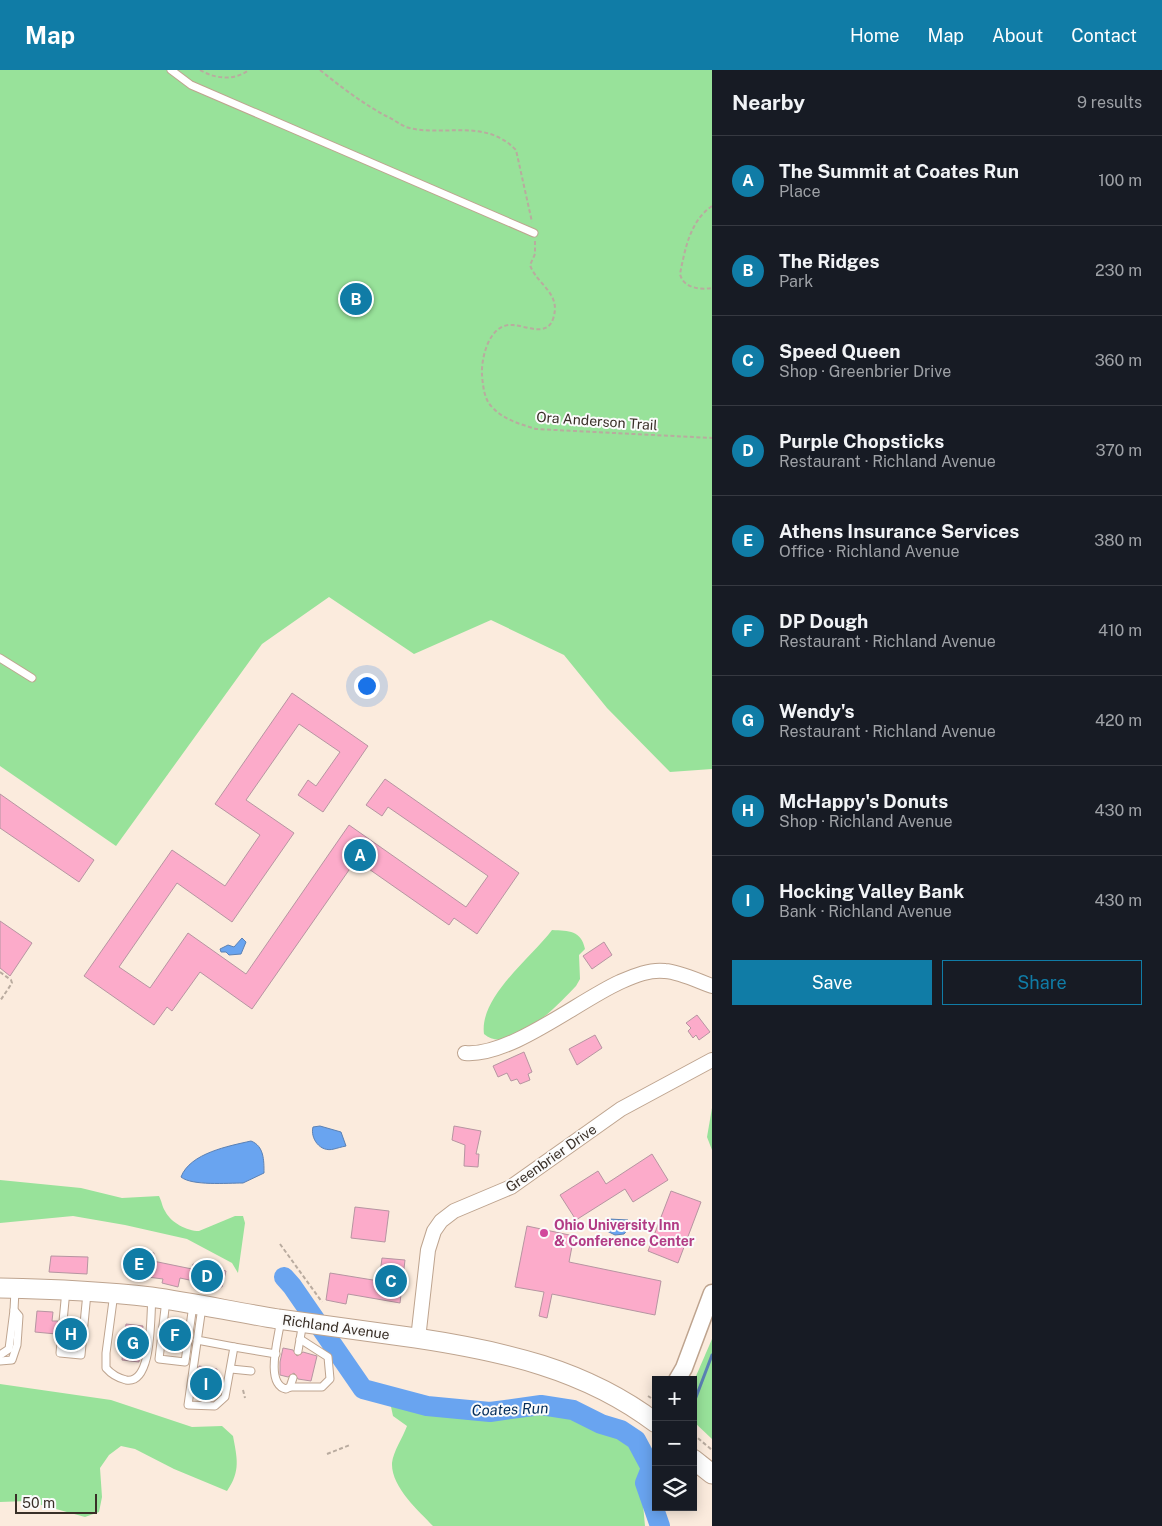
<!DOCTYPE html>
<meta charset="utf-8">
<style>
:root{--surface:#171b24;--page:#20242c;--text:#f1f3f6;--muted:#9ea1a6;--line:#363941;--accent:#107ca6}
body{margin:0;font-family:"Public Sans",sans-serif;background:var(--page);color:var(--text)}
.controls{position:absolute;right:15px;bottom:15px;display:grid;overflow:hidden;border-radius:0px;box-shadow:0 2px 12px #0003}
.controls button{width:45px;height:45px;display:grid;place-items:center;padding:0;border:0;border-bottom:1px solid var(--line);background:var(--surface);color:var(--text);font:25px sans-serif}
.scale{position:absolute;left:15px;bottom:12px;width:82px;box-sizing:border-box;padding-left:5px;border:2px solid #392f27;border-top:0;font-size:14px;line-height:18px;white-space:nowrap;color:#392f27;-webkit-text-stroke:4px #fbfbfb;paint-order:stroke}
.you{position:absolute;left:366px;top:615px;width:18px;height:18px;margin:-12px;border:4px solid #fff;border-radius:50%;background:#1a73e8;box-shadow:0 0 0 8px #1a73e833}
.badge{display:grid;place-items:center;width:32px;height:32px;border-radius:50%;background:var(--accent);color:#fff;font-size:16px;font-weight:700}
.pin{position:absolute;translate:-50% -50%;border:2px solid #fff;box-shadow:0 1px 5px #0006}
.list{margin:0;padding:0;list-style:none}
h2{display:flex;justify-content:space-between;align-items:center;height:65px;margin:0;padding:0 20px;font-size:21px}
h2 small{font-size:16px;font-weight:400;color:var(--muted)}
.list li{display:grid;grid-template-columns:32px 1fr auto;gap:15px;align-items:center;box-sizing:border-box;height:90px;padding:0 20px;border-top:1px solid var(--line)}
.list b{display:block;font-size:19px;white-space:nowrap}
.list p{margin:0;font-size:16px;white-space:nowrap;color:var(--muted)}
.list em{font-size:16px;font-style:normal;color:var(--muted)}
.actions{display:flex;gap:10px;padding:15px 20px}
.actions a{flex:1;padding:11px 0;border:1px solid var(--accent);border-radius:0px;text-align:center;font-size:18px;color:var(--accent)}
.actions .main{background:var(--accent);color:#fff}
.icon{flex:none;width:28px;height:28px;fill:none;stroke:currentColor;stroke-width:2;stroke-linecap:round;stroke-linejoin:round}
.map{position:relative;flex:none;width:712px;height:1456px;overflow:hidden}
header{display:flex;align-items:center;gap:30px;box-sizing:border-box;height:70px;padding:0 25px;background:var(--accent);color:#fff}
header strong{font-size:24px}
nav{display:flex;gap:28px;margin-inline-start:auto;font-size:18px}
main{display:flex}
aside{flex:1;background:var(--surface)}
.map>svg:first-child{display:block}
.green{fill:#98e29a}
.water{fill:#69a4f0;stroke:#5b81b4}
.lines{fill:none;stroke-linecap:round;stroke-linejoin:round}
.stream{stroke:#5b81b4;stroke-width:3}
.river{stroke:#69a4f0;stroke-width:20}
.building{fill:#fcabca;stroke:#b695a1}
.service-casing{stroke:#bea48f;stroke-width:9}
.minor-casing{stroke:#bea48f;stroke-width:16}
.tertiary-casing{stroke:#bea48f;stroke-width:19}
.secondary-casing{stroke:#bea48f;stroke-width:21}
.path{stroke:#b9ab9f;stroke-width:2;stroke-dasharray:4 2.5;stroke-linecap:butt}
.service{stroke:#fff;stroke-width:7}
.minor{stroke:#fff;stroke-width:14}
.tertiary{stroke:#fff;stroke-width:16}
.secondary{stroke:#fff;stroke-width:19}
.hotel-dot{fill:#d1479c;stroke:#fbfbfb;stroke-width:2}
.labels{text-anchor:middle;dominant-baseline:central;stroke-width:4;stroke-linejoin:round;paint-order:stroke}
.street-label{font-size:14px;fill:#392f27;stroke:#fbfbfb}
.hotel-label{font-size:14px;font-weight:bold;fill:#b23c85;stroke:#fbfbfb;text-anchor:start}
.water-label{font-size:15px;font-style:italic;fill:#032d5c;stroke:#fbfbfb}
</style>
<header>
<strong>Map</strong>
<nav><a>Home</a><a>Map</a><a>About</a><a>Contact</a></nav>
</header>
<main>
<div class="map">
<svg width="712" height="1456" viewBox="0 0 712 1456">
<rect width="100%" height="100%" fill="#fbebdd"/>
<!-- green -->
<g class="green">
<path d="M0,0H712V699L670,702L607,638L564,585L491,550L414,584L329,527L262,574L116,776L0,696Z"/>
<path d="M552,860C569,861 581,860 585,879L579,885L580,909L576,916C559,934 509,987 484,964C479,927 531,888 552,860Z"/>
<path d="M712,1038V1080L707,1067Z"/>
<path d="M0,1110L81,1118L122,1128L159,1126C162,1132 162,1136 165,1141C171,1153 187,1161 199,1161L235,1146H243L245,1153L238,1203L232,1193L187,1169L125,1155L73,1146L0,1153Z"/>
<path d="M712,1269V1369L693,1351V1313Z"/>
<path d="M0,1314L111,1330L192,1357L222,1356L233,1366C237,1388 241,1401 227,1421L174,1399L135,1379L121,1376L109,1385L100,1398L102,1427L99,1442L85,1447L27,1431L0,1432Z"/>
<path d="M398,1320L412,1325L423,1334H445L480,1341L501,1339L535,1332H554L579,1339L635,1363L643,1376L646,1390L643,1434L645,1456H433C419,1441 391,1417 392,1393C393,1382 403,1367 407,1356L393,1346L390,1332Z"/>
</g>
<!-- water -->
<g class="water">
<path d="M242,868L246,872L241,884L229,885L226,882H221L220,879L228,875L234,877Z"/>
<path d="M320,1056L341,1062L346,1076C341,1077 338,1078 334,1079C320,1083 310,1068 313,1057Z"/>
<path d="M251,1071C264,1076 264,1090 264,1103L243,1113C227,1113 192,1116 181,1107C190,1083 229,1076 251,1071Z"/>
<path d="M609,1149L628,1150L629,1158L624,1164L615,1165L605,1160L602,1153Z"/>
</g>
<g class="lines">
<!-- stream -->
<g class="stream">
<path d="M693,1335L712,1285"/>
<path d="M648,1394L656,1386"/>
</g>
<!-- river -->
<path class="river" d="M284,1207L292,1216L363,1319L427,1336L490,1342L541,1335L573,1340L601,1354L621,1360L636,1370L651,1398L645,1413L660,1456"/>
</g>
<!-- building -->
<g class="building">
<path d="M292,623L368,676L323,742L298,725L308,710L316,716L340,682L299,654L246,730L294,763L232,852L177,813L119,897L150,918L188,863L246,904L349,755L466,837L488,806L388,737L382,746L366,735L385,709L519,803L477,864L454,848L449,855L356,790L252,939L200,902L172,941L167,937L154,955L84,906L172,780L225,816L260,765L215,734Z"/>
<path d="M0,724L94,790L79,812L0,758Z"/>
<path d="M0,851L32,873L10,906L0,898Z"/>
<path d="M604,872L612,885L592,899L583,886Z"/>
<path d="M697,945L710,962L699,970L696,965L693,968L688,961L691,958L686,953Z"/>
<path d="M595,965L602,978L577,995L569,979Z"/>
<path d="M524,982L532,1002L528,1004L530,1010L520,1014L517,1009L511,1011L507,1003L498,1007L493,996Z"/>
<path d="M454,1056L481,1061L476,1084H479L478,1097L464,1096L465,1075L452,1070Z"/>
<path d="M652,1084L668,1110L633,1132L625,1119L576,1150L560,1125L598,1101L606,1114Z"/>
<path d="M671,1121L701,1132L678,1193L648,1181Z"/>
<path d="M355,1137L389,1141L385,1172L351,1168Z"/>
<path d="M527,1156L574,1166L569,1192L661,1211L655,1245L552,1224L547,1248L539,1246L544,1222L515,1217Z"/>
<path d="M128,1180L154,1183L153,1191L192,1199L193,1194L226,1201L222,1217L180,1208L178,1217L162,1213L163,1209L125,1204Z"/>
<path d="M51,1186L88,1187L87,1204L49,1202Z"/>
<path d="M382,1188L405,1190L400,1233L348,1224L346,1234L326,1230L330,1203L379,1211Z"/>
<path d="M37,1241L53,1242L52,1251H58L56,1264L35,1262Z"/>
<path d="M169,1251L185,1254L182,1278L166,1277Z"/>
<path d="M68,1252L78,1253L76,1276L66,1275Z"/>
<path d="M126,1254L143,1256L139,1292L122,1290Z"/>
<path d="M283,1278L293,1280L297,1286L303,1282L317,1286L311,1311L298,1309L294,1303L288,1307L280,1305V1292Z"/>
<path d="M199,1296L217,1299L212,1331L200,1330L202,1315L196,1314Z"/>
</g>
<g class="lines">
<!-- service casing -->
<g class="service-casing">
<g id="service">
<path d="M171,0L191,15L534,163"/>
<path d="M0,588L32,608"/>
<path d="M66,1220L60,1283L81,1285L87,1223"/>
<path d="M114,1223L106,1283V1298C112,1305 118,1308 126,1310C153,1315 150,1247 152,1228"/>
<path d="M166,1230L159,1289L185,1292L193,1235"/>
<path d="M281,1249C279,1266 264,1314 286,1319L290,1317L293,1308"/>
<path d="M197,1270L234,1277L225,1327L215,1336L188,1335L202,1237"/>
<path d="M234,1277L276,1284"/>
<path d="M298,1281L303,1252"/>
<path d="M0,1285L9,1279L14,1240"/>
<path d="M0,1291L12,1290L17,1275L19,1246L14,1240L15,1220"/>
<path d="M231,1299L251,1301"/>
<path d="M290,1317H322L330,1309L328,1287L300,1269"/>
</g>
</g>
<!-- minor casing -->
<g class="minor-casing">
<g id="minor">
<path d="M465,983C510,987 578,931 620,912C634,906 650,899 665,901C680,902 698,911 712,916"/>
<path d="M418,1269L428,1180L434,1161L441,1151L454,1141L511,1117L621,1039L712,990"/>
</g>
</g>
<!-- tertiary casing -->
<g class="tertiary-casing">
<path id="tertiary" d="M677,1310L684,1298L712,1223"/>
</g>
<!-- secondary casing -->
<g class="secondary-casing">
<g id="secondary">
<path d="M0,1218C51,1219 101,1221 151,1227C193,1233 235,1242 278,1249C324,1255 370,1262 416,1268C502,1281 585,1299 656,1353"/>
<path d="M693,1389L712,1404"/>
</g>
</g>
<!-- path -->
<g class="path">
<path d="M200,0C215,9 234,11 249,0"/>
<path d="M320,0C341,17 362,33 386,46C393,49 399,54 406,57C442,68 484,47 516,80L532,152"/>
<path d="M712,136C690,151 685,179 680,204C683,218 700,220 712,218"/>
<path d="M535,171V184L530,195C537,215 562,223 553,249C547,267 526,256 513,255C489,253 481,288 482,305C483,316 484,329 492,337C504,350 520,354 536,359L712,368"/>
<path d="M0,902L11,910L12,913L0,931"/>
<path d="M280,1174L322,1232"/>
<path d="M243,1320L245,1328"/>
<path d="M648,1326L651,1328"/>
<path d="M693,1364L712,1380"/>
<path d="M327,1384L350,1375"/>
</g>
<!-- service -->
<use href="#service" class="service"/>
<!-- minor -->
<use href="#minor" class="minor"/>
<!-- tertiary -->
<use href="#tertiary" class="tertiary"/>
<!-- secondary -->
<use href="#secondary" class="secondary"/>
</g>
<!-- markers -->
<circle class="hotel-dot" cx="544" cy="1163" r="5"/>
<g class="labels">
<!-- street labels -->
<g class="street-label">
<text transform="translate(597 351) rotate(4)">Ora Anderson Trail</text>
<text transform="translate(551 1088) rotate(-35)">Greenbrier Drive</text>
<text transform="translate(336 1257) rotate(8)">Richland Avenue</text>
</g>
<!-- hotel labels -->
<g class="hotel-label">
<text x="554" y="1155">Ohio University Inn<tspan x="554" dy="16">&amp; Conference Center</tspan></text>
</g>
<!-- water labels -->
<g class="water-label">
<text transform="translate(510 1339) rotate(-2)">Coates Run</text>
</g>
</g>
</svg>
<div class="controls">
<button>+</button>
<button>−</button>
<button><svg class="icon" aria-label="layers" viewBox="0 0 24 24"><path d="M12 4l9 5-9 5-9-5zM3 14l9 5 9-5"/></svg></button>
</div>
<div class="scale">50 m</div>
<div class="you"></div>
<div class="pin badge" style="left:360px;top:785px">A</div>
<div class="pin badge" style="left:356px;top:229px">B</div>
<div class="pin badge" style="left:391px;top:1211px">C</div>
<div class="pin badge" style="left:207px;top:1206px">D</div>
<div class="pin badge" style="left:139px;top:1194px">E</div>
<div class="pin badge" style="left:175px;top:1265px">F</div>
<div class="pin badge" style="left:133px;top:1273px">G</div>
<div class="pin badge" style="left:71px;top:1264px">H</div>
<div class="pin badge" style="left:206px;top:1314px">I</div>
</div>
<aside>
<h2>Nearby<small>9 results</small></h2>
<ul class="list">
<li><span class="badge">A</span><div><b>The Summit at Coates Run</b><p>Place</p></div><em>100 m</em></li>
<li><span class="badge">B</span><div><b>The Ridges</b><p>Park</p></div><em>230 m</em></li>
<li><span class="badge">C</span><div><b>Speed Queen</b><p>Shop · Greenbrier Drive</p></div><em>360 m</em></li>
<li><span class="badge">D</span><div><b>Purple Chopsticks</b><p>Restaurant · Richland Avenue</p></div><em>370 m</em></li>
<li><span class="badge">E</span><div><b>Athens Insurance Services</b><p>Office · Richland Avenue</p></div><em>380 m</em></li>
<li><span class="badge">F</span><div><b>DP Dough</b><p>Restaurant · Richland Avenue</p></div><em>410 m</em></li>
<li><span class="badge">G</span><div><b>Wendy's</b><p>Restaurant · Richland Avenue</p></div><em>420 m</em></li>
<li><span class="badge">H</span><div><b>McHappy's Donuts</b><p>Shop · Richland Avenue</p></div><em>430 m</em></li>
<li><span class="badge">I</span><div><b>Hocking Valley Bank</b><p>Bank · Richland Avenue</p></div><em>430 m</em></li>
</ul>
<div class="actions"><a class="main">Save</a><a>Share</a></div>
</aside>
</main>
